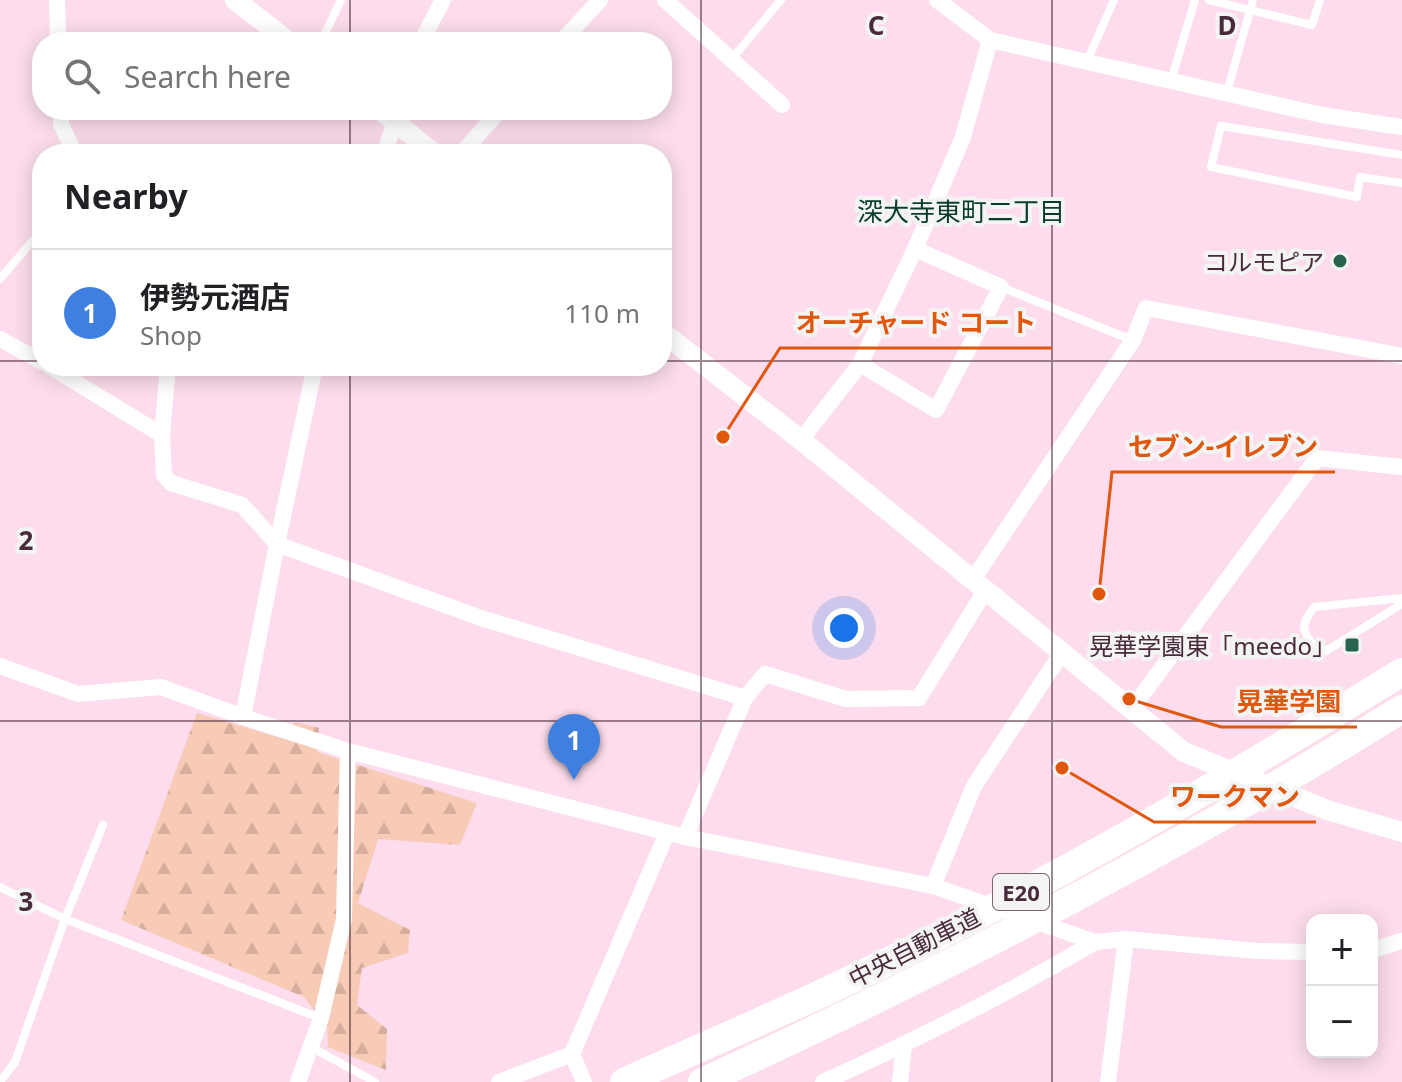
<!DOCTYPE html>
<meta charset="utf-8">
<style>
:root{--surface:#fff;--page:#f2f2f2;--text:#202124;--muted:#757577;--line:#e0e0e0;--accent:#111827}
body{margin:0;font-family:"Noto Sans","Noto Sans JP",sans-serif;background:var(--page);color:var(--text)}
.controls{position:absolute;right:24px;bottom:24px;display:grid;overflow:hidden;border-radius:16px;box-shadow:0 4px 20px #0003}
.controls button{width:72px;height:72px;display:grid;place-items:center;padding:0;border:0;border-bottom:2px solid var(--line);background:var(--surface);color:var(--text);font:40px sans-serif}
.you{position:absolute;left:844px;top:628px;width:28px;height:28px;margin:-20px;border:6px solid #fff;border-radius:50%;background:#1a73e8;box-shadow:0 0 0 12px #1a73e833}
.badge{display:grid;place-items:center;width:52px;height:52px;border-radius:50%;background:var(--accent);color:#fff;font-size:26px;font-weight:700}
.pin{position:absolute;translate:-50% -66px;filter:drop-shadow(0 2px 4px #0008)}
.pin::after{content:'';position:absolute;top:42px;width:28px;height:24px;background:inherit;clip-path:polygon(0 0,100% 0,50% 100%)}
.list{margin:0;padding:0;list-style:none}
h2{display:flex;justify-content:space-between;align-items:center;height:104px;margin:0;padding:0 32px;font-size:34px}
h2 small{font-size:26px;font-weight:400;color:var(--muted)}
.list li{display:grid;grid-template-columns:52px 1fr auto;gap:24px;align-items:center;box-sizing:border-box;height:128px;padding:0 32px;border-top:2px solid var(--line)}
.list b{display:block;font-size:30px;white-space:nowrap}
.list p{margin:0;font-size:26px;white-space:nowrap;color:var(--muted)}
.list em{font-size:26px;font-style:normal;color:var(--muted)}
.icon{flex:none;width:44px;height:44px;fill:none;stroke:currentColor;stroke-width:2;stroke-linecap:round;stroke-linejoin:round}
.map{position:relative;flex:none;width:1402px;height:1082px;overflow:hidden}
.search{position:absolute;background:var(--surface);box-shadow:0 4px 20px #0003;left:32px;top:32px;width:640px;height:88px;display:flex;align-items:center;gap:20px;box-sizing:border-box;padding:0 28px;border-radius:32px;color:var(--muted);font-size:30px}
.panel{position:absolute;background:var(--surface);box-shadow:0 4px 20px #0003;left:32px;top:144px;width:640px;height:232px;border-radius:32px}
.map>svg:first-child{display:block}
.forest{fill:url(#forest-firs)}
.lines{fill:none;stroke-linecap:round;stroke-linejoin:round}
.service{stroke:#fff;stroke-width:8}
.minor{stroke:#fff;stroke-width:16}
.tertiary{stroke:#fff;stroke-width:20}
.motorway{stroke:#fff;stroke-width:28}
.grid{fill:none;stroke:#482a3a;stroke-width:2;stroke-opacity:0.55}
.poi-dot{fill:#27634d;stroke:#f4f4f4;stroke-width:3}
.labels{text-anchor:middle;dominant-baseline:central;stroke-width:8;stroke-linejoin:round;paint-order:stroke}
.shield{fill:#f4f4f4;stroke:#7c6772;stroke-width:2}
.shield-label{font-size:22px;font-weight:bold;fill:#482a3a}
.poi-label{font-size:24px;fill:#482a3a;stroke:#f4f4f4;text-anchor:end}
.street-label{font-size:24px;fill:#482a3a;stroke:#f4f4f4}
.neighbourhood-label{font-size:26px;fill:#093c2c;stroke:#f4f4f4}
.grid-label{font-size:26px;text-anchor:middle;font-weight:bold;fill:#482a3a;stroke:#f4f4f4;stroke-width:8;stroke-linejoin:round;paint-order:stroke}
.leader{fill:none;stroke:#e0570e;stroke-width:3}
.callout-dot{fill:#e0570e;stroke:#f4f4f4;stroke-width:3}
.callout-label{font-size:26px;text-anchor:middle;font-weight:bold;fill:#e0570e;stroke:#f4f4f4;stroke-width:8;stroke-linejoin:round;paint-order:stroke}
</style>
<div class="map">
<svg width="1402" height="1082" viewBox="0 0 1402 1082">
<defs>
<pattern id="forest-firs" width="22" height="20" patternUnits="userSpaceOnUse" patternTransform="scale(2)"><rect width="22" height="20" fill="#f8cbb6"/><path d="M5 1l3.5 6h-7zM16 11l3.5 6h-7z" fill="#d6ae9d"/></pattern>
</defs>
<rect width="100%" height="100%" fill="#fddded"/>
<!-- forest -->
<path class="forest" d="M197,713L281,738L295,722L319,728L317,752L477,803L460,845L378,839L358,903L410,930L408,953L362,968L357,1005L387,1029L386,1070L328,1047L327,1026L304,997L121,920Z"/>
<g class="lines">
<!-- service -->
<g class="service">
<path d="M1209,0L1312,25L1320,0"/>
<path d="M321,42L341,0"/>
<path d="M731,60L781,0"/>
<path d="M1087,61L1114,0"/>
<path d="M1171,81L1195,0"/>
<path d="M1227,92L1253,0"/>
<path d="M1402,155L1221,126L1211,167L1357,197L1360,177L1402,183"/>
<path d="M0,279L42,230"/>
<path d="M1001,287L1132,340"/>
<path d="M1402,598L1314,607C1300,627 1301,628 1315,648L1326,651L1402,604"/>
<path d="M0,887L65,919L320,1018"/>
<path d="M311,1047L375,1082"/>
<path d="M0,1082L15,1062L65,919L103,825"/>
</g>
<!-- minor -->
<g class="minor">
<path d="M57,0L58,42"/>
<path d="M665,0L782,105"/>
<path d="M937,0L990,40L1322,115L1402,127"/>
<path d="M421,42L443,0"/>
<path d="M561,42L600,0"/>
<path d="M61,110V124L75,154"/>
<path d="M384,154L399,110"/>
<path d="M461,154L500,110"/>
<path d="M0,339L42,362"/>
<path d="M860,364L936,410L1001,287L915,249"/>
<path d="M49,366L162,435"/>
<path d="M168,366L162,435L164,475L171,483L242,505L277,544L481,618L745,698"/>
<path d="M801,440L860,364L915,249L963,137L990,40"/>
<path d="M972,581L1133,340L1146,308L1402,356"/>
<path d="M0,666L78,694L161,687L243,717L348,751L685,837L933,886L1095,942L1126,939L1258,951L1312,952"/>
<path d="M1131,710L1317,458L1402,467"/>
<path d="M243,717L277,544L315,366"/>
<path d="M685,837L745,698L765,674L846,699L919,698L985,591"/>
<path d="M933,886L974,786L1061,654"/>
<path d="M1372,950L1402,941"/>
<path d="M572,1054L584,1082"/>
<path d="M298,1082L321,1018L344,919L348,751"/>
<path d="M499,1082L572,1054L667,833"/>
<path d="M823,1082C916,1040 1007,994 1095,942"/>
<path d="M900,1082L904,1046"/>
<path d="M1108,1082L1126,939"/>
</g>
<!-- tertiary -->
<g class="tertiary">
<path d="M235,0L289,42"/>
<path d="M380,110L435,154"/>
<path d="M662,332L801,440L1184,752L1327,810L1402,832"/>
</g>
<!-- motorway -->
<g class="motorway">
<path d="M624,1082C692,1051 761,1022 829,990C1026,897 1217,787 1402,672"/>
<path d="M702,1082C943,972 1177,849 1402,709"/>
</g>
</g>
<!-- grid -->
<path class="grid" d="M350,0V42M701,0V1082M1052,0V1082M350,110V154M0,361H42M662,361H1402M350,366V1082M0,721H1402"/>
<!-- markers -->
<g class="poi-dot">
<circle cx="1340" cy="261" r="8"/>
<rect x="1344" y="637" width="16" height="16" rx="4"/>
</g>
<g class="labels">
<!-- shield labels -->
<rect class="shield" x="993" y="874" width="56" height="36" rx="6"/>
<g class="shield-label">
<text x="1021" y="892">E20</text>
</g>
<!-- poi labels -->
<g class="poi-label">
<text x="1324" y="261">コルモピア</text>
<text x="1336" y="645">晃華学園東「meedo」</text>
</g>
<!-- street labels -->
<g class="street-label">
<text transform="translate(914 947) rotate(-27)">中央自動車道</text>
</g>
<!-- neighbourhood labels -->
<g class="neighbourhood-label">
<text x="961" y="211">深大寺東町二丁目</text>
</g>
</g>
<g class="grid-label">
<text x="876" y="35">C</text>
<text x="1227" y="35">D</text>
<text x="26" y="550">2</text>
<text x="26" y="911">3</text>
</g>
<!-- callouts -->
<path class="leader" d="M723 437L780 348H1052M1099 594L1112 472H1335M1129 699L1221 727H1357M1062 768L1154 822H1316"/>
<g class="callout-dot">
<circle cx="723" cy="437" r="8"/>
<circle cx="1099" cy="594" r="8"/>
<circle cx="1129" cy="699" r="8"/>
<circle cx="1062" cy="768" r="8"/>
</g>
<g class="callout-label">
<text x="916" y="332">オーチャード コート</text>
<text x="1223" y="456">セブン-イレブン</text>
<text x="1289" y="711">晃華学園</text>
<text x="1235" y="806">ワークマン</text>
</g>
</svg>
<div class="controls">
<button>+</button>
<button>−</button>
</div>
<div class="you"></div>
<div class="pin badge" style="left:574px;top:780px;background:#3f7fe0">1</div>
<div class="search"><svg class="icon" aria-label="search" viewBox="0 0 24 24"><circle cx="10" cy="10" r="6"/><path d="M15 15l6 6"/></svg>Search here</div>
<section class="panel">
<h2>Nearby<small></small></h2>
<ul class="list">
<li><span class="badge" style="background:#3f7fe0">1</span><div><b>伊勢元酒店</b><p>Shop</p></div><em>110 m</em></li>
</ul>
</section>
</div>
